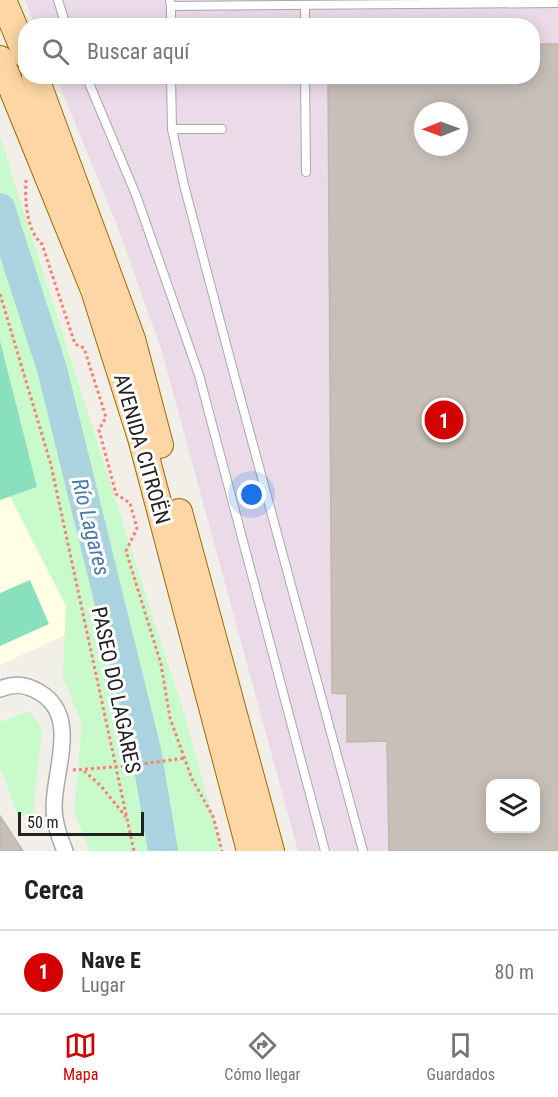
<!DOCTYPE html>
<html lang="es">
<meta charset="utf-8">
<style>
:root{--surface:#fff;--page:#f2f2f2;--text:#222;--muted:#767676;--line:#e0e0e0;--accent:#d40000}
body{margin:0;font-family:"Roboto Condensed",sans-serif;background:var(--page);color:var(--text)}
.controls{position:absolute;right:18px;bottom:18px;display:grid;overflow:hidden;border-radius:12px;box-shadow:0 3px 15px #0003}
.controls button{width:54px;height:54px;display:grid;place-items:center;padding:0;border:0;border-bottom:2px solid var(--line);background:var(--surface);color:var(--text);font:30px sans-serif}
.compass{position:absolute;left:414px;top:102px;width:54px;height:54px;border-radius:50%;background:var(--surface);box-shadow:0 3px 15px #0003;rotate:269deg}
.scale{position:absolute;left:18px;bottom:15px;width:126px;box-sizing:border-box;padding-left:6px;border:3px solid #222;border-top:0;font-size:16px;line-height:21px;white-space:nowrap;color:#222;-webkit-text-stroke:4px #fff;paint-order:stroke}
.you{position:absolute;left:252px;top:495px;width:21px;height:21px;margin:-15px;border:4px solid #fff;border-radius:50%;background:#1a73e8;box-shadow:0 0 0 9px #1a73e833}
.badge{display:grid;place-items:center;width:39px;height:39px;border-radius:50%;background:var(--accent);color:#fff;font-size:20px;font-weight:700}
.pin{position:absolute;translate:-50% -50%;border:3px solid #fff;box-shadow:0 2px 6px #0006}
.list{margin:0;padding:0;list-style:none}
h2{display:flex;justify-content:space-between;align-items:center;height:78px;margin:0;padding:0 24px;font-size:26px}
h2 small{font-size:20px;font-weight:400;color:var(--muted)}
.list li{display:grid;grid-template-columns:39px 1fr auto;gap:18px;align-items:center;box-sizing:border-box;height:84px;padding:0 24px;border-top:2px solid var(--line)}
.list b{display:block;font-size:22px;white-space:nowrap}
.list p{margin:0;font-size:20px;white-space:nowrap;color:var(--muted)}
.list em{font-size:20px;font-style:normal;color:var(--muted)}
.icon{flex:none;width:33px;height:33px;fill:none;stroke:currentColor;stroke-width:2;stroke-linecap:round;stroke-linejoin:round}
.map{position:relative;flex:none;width:558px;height:851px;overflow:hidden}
.search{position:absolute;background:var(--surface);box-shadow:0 3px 15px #0003;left:18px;right:18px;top:18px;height:66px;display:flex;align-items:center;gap:15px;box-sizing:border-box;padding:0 21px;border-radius:24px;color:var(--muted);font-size:22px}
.sheet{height:162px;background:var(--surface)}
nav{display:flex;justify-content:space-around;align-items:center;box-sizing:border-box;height:84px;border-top:2px solid var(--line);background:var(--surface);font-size:16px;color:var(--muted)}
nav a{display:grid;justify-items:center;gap:3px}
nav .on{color:var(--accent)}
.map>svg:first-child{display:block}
.industrial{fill:#ebdbe8;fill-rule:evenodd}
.education{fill:#ffffe5}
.park{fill:#c8facc}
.pitch{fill:#88e0be}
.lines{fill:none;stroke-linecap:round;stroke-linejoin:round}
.river{stroke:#aad3df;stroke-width:30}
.building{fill:#c7bfb8;stroke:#c4b6ab;stroke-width:1.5;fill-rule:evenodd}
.lane-casing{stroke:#a9a9a9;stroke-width:10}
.street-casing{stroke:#a9a9a9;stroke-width:18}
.primary-casing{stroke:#a06b00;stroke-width:28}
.path{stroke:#fa8072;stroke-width:3;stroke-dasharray:3 3;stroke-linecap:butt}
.lane{stroke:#fff;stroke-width:8}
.street{stroke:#fff;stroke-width:15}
.primary{stroke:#fcd6a4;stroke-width:26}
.labels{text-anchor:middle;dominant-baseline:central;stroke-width:6;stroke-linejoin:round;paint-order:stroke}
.street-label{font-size:21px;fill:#222;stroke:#fff}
.water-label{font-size:22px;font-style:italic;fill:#4a7aab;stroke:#fff}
</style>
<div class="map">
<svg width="558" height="851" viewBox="0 0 558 851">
<rect width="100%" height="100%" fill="#f2efe9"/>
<!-- industrial -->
<path class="industrial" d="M25,0H558V851H298L162,352L117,225L56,77L532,76V26L35,25ZM423,111H459V147H423ZM490,784H536V828H490Z"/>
<!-- education -->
<path class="education" d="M37,487L67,595L65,635L0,665V500Z"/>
<!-- park -->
<g class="park">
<path d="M0,137L188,727L222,851H90L74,812L82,724L63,677L66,606L0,477Z"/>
<path d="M29,711L42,728L33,813L18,816L0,767V722Z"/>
</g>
<!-- pitch -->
<g class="pitch">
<path d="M0,341L37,487L0,500Z"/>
<path d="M30,580L49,624L0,646V593Z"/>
</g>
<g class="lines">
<!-- river -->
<path class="river" d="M0,208L52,369L146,750L163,851"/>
</g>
<!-- building -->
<g class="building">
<path d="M532,44H558V851H389L387,741L347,742V694L332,693L328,76H532ZM423,111H459V147H423ZM490,783H536V828H490Z"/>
<path d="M0,816L23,851H0Z"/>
</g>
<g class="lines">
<!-- lane casing -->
<g class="lane-casing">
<g id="lane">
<path d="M58,0L66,26"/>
<path d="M170,0L171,6L558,3"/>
<path d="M171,6V26"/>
<path d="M305,6V26"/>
<path d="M86,76L136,195L199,375L325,851"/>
<path d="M171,76L172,129H222"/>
<path d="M305,76L306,172"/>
<path d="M172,129L184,185L239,393L363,851"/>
</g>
</g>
<!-- street casing -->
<g class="street-casing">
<path id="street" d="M0,689C14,683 26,684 39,692C80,715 54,770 54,807C54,822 59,837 65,851"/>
</g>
<!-- primary casing -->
<g class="primary-casing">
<g id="primary">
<path d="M3,0L26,55"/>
<path d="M0,59L94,290L141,438L250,851"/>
<path d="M35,76L132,339L160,445"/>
<path d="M179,512L271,851"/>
</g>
</g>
<!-- path -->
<g class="path">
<path d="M26,180C25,201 26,230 42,244L75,344L84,348L106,417L99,430L116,494L130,503L137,528L126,551L161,664L170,718L192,779L213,816L222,851"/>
<path d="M0,294L51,465L134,851"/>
<path d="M73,770L127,766L185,758"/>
<path d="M84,771L101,786L126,817"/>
</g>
<!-- lane -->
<use href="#lane" class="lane"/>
<!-- street -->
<use href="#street" class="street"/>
<!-- primary -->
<use href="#primary" class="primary"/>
</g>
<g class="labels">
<!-- street labels -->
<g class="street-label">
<text transform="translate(142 449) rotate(74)">AVENIDA CITROËN</text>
<text transform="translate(116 690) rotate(78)">PASEO DO LAGARES</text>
</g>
<!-- water labels -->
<g class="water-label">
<text transform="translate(91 527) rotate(76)">Río Lagares</text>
</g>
</g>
</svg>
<div class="controls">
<button><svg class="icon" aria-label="layers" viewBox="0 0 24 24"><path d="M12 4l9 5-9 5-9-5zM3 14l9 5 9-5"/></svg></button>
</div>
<svg class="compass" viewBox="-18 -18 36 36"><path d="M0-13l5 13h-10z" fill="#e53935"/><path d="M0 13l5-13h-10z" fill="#767676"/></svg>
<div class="scale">50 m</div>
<div class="you"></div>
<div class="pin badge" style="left:444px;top:420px">1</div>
<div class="search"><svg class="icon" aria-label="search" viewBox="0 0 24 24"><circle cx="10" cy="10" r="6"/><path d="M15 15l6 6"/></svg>Buscar aquí</div>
</div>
<section class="sheet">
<h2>Cerca<small></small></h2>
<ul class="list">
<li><span class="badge">1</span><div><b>Nave E</b><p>Lugar</p></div><em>80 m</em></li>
</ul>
</section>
<nav>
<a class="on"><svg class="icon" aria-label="map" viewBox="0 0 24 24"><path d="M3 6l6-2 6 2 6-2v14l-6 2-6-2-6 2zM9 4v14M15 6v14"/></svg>Mapa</a>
<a><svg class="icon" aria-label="directions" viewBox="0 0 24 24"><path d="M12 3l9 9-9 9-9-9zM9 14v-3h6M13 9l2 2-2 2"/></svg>Cómo llegar</a>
<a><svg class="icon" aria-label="saved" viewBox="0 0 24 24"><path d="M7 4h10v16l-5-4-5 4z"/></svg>Guardados</a>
</nav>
